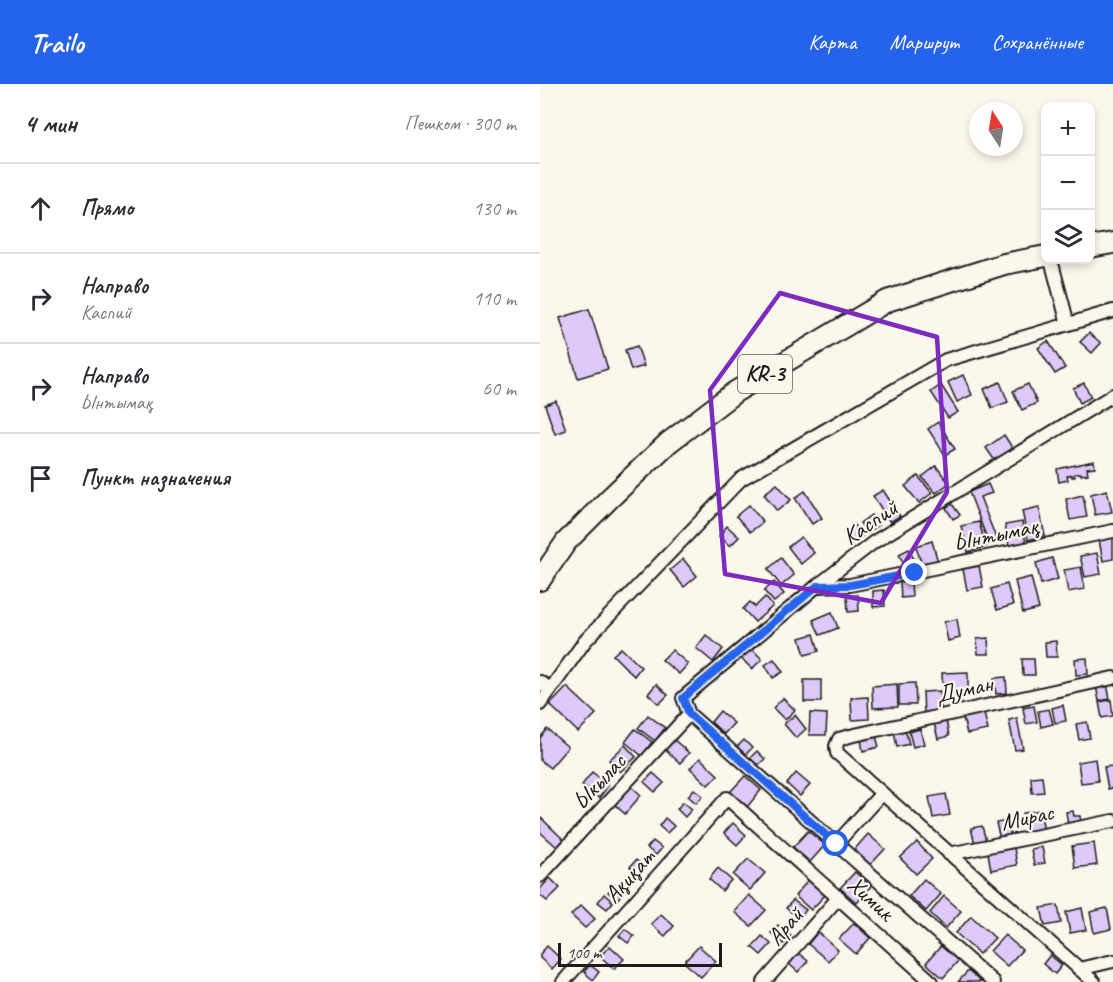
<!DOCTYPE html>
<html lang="ru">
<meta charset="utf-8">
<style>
:root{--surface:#fff;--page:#f7f7f7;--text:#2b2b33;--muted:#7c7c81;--line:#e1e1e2;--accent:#2563eb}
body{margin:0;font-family:Caveat,sans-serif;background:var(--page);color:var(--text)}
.controls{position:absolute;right:18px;top:18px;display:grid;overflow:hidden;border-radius:12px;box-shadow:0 3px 9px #0003}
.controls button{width:54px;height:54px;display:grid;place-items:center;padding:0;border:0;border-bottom:2px solid var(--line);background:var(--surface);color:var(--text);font:30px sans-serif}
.compass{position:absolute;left:429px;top:18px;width:54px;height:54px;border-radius:50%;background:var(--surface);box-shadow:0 3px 9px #0003;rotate:348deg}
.scale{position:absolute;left:18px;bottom:15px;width:164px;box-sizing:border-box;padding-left:6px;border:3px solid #1c1c1c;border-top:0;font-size:16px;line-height:21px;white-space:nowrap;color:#1c1c1c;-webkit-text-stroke:4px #fbf7ec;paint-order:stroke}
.stop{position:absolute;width:18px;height:18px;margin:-14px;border:4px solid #2563eb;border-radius:50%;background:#fff}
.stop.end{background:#2563eb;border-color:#fff;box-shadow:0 2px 6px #0008}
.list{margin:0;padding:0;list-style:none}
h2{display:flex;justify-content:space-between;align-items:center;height:78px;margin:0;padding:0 24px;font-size:26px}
h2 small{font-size:20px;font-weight:400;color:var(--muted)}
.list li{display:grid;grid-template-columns:39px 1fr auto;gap:18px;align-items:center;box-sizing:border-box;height:90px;padding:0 24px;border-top:2px solid var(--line)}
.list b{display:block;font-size:22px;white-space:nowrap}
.list p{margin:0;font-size:20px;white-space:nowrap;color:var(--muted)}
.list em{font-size:20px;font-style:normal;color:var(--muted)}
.icon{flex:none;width:33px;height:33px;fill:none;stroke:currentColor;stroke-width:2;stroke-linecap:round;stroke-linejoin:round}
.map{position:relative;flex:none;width:573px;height:898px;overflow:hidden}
header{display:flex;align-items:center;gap:36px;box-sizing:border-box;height:84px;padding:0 30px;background:var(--accent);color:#fff}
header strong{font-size:28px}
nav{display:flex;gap:33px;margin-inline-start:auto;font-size:21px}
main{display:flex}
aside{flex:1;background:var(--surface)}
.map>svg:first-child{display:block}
.building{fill:#dfc9fa;stroke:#1c1c1c;stroke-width:1.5}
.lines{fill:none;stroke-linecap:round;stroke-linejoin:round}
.street-casing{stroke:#1c1c1c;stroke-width:16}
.primary-casing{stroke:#1c1c1c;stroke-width:24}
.street{stroke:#fbf7ec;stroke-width:12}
.primary{stroke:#fbf7ec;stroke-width:20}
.route{stroke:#2563eb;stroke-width:8}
.marked{fill:none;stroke:#7b2cbf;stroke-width:4.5;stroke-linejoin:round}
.labels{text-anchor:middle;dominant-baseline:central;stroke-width:4.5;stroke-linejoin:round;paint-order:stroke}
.shield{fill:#fbf7ec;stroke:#5f5e5a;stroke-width:1.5}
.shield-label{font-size:22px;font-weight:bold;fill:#1c1c1c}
.street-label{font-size:24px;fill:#1c1c1c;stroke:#fbf7ec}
</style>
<header>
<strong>Trailo</strong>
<nav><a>Карта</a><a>Маршрут</a><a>Сохранённые</a></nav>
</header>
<main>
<aside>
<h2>4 мин<small>Пешком · 300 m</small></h2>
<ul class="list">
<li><svg class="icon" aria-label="ahead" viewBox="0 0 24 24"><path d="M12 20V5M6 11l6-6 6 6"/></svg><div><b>Прямо</b></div><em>130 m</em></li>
<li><svg class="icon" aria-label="right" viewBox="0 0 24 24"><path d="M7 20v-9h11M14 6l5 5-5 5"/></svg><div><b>Направо</b><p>Каспий</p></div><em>110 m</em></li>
<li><svg class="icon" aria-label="right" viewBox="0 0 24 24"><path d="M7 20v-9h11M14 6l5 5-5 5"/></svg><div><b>Направо</b><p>Ынтымақ</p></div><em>60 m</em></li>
<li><svg class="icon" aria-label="arrive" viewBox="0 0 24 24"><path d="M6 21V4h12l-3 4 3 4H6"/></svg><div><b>Пункт назначения</b></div></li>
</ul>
</aside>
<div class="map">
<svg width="573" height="898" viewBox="0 0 573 898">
<rect width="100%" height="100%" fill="#fbf7ec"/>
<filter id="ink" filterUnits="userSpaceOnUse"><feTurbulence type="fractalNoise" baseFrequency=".0167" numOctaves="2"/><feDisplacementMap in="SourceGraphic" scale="12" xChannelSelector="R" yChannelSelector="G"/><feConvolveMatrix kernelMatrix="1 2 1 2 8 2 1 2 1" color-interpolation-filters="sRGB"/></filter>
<g filter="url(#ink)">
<!-- building -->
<g class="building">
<path d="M49,225L68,285L38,294L20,234Z"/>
<path d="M549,249L561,259L552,269L540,258Z"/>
<path d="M508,257L525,284L515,290L498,264Z"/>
<path d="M97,262L104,282L91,286L85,266Z"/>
<path d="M423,291L432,311L417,318L408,298Z"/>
<path d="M460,298L468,318L452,324L444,305Z"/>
<path d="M544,299L551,313L540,319L533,304Z"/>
<path d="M488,300L497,319L482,326L473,307Z"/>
<path d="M401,301L418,328L408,334L391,308Z"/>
<path d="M16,317L26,346L15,350L5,321Z"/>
<path d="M398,338L415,365L405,371L388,345Z"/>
<path d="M464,351L473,365L455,377L446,364Z"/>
<path d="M554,377L555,383L547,384L548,390L541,391V389L534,390L535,393H532V391L527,392L528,396L519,398L517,385Z"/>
<path d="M396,382L409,399L396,409L382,393Z"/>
<path d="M378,392L392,409L379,419L365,402Z"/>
<path d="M237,400L251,416L237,427L224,410Z"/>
<path d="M448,400L452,409L440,413L456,454L448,457L429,408Z"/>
<path d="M343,406L360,432L350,438L333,412Z"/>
<path d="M567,406L572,428L555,431L551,410Z"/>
<path d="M265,407L282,434L272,440L255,414Z"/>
<path d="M543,411L547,433L530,436L526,415Z"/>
<path d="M412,420L420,431L413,435L406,424Z"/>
<path d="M209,421L223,438L210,448L196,432Z"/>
<path d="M499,423L505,452L488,456L482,427Z"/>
<path d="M331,431L339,441L327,449L320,439Z"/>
<path d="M439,438L446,463L428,468L421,442Z"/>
<path d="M482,438L486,459L469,462L465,441Z"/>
<path d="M314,441L322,452L312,459L304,448Z"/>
<path d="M187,442L199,453L190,462L179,452Z"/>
<path d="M261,453L274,469L261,480L248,463Z"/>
<path d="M573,453V475L563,477L559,456Z"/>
<path d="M392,457L398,478L382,482L376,462Z"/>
<path d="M369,465L377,482L367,487L359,470Z"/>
<path d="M557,469L561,490L545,493L540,472Z"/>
<path d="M241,474L254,491L241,502L228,485Z"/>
<path d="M512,474L518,495L501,500L496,479Z"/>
<path d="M143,475L157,492L144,503L130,486Z"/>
<path d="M439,482L443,503L427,506L423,485Z"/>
<path d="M541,483L545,505L528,508L524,486Z"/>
<path d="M491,493L499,525L483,529L475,497Z"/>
<path d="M371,497L372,513L361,514L360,498Z"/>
<path d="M234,498L244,510L234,518L224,507Z"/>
<path d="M467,500L473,521L457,526L451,505Z"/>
<path d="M344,506L345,522L333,523V507Z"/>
<path d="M318,511L319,527L308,528L307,512Z"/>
<path d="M225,513L233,522L215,538L203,525L210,518L215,523Z"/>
<path d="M292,528L298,544L280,551L273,536Z"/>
<path d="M417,535L420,554L408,557L404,538Z"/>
<path d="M274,550L279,567L265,571L260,554Z"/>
<path d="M166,551L183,565L173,578L156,564Z"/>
<path d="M448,554L449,570H438L437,555Z"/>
<path d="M516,557L517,573H506L505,558Z"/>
<path d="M209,562L222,575L212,585L199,572Z"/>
<path d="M81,564L101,583L94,592L73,571Z"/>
<path d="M132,566L148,580L139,590L122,576Z"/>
<path d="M547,574L548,590L536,591L535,575Z"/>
<path d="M234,575L243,588L233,594L225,581Z"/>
<path d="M482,575H494L495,591H483Z"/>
<path d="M428,588V611H403L402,589Z"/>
<path d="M466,593L467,609L456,610L454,594Z"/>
<rect x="264" y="596" width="17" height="22"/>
<path d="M375,599L376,621H359V600Z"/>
<path d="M116,600L128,611L119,620L108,610Z"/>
<path d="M357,600L358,623L333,624L332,602Z"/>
<path d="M567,600L570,615L559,617L556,602Z"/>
<path d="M27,603L56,630L38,648L10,621Z"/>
<path d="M400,607L401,629L384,630L383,608Z"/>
<path d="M328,613L329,635L312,636L311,614Z"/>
<path d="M243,614L255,626L245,636L233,624Z"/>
<path d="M571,616L573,632L562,634L559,618Z"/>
<path d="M523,621L526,637L515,639L512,624Z"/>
<path d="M494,622L497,638L486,640L483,624Z"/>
<path d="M509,625L513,640L501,643L498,627Z"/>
<path d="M180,627L194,639L184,650L171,638Z"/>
<path d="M270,629L287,630L286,651H269Z"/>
<path d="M444,629L448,646L427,650L423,634Z"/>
<path d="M108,631L125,644L115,657L98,644Z"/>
<path d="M255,631L266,645L256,654L244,640Z"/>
<path d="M477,634L483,665L475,666L469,636Z"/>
<path d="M406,636L409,652L398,655L394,639Z"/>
<path d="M547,638L550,654L539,656L536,640Z"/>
<path d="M7,645L28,663L10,684L0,676V654Z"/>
<path d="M95,645L112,658L102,672L85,658Z"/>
<path d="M365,645L369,660L357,663L354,647Z"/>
<path d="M380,645L384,660L373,663L369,648Z"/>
<path d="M336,652L339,663L323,667L321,656Z"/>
<path d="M131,653L149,669L140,679L122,663Z"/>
<path d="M204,656L212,664L205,671L197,663Z"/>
<path d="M85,661L96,673L80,688L69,676Z"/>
<path d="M217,667L225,675L217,682L210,674Z"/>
<path d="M160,674L178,691L168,701L150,684Z"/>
<path d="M555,675L558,697L541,699L538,678Z"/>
<path d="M573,682V704L568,705L564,683Z"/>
<path d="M52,688L69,701L59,714L42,701Z"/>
<path d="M113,689L124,699L115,708L104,698Z"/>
<path d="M256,689L270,701L260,712L247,700Z"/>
<path d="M205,692L221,706L207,723L190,708Z"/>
<path d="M502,692L504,708L492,709L491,693Z"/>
<path d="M91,702L101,711L85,730L74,720Z"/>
<path d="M154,705L163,712L156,719L148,712Z"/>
<path d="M406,710L410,731L393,734L389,713Z"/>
<path d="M143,718L152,725L145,733L137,725Z"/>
<path d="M500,726L504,747L487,750L483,729Z"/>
<path d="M533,727L534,732H540L541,738L528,740L526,728Z"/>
<path d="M0,733L24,756L17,763L0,748Z"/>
<path d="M125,734L134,742L127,749L119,742Z"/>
<path d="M467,737L471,752L460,755L456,739Z"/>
<path d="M193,739L206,751L197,761L184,749Z"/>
<path d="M442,742L446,757L435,760L431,744Z"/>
<path d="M268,747L285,761L270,778L253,763Z"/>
<path d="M328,750L345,765L330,781L314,766Z"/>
<path d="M113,757L122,764L116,771L107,764Z"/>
<path d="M377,758L392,775L376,790L360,774Z"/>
<path d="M554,759L557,781L535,784L532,762Z"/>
<path d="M502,763L505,779L494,781L491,765Z"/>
<path d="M474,764L477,781L451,786L448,769Z"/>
<path d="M208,775L225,789L210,806L193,791Z"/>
<path d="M96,776L104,783L98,790L90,783Z"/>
<path d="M178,784L191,796L182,807L169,795Z"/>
<path d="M315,788L331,802L317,819L300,804Z"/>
<path d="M10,794L20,804L7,817L0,811V805Z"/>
<path d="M269,795L286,810L271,826L255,812Z"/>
<path d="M384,795L401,810L386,827L369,812Z"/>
<path d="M74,801L83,808L77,816L68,808Z"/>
<path d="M64,810L73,818L67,825L58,818Z"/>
<path d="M209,811L226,826L211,842L194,828Z"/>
<path d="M404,812L421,827L406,844L390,829Z"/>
<path d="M253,816L266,826L259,835L246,824Z"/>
<path d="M41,821L55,835L45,844L31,831Z"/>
<path d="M518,821L521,839L505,842L501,824Z"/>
<path d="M542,824L546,846L530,849L526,828Z"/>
<path d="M567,824L571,845L554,849L550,828Z"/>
<path d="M121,830L134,842L125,852L111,840Z"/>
<path d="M431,832L455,854L439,870L416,849Z"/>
<path d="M314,839L330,854L316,870L299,855Z"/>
<path d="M238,841L251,851L243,860L231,849Z"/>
<path d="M85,845L94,852L88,859L79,852Z"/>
<path d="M278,848L298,866L288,877L268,860Z"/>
<path d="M465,851L482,866L467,882L450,867Z"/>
<path d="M222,852L231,860L221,871L212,863Z"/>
<path d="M7,862L21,875L12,885L0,874V870Z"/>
<path d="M70,862L84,875L74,885L60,872Z"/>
<path d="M159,862L176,877L161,893L144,878Z"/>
<path d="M401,862L418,877L403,894L386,879Z"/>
<path d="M258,869L268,877L258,888L249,880Z"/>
<path d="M510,871L522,881L515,890L503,880Z"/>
<path d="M50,881L59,888L53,896L44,888Z"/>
<path d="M428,887L441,898H418Z"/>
</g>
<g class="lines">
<!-- street casing -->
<g class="street-casing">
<g id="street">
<path d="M511,176L528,240"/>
<path d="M277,502L310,501L573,447"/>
<path d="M0,598L10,605"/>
<path d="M0,620L45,557L201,395L406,276L573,227"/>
<path d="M296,760L342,709"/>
<path d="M409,770L573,737"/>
<path d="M0,792L149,630"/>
<path d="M539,885L573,877"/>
<path d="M23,898L187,714L392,898"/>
<path d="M224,898L299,813"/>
<path d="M453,898L149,630L143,614L277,502L334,458L573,311"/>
<path d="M554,898L297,669L296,662L299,655L310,652L573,594"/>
</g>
</g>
<!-- primary casing -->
<g class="primary-casing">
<g id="primary">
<path d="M550,163L573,159"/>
<path d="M0,496L26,458L70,414L128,359L195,308L347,217L464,180L506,172"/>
</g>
</g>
<!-- street -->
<use href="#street" class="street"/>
<!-- primary -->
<use href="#primary" class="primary"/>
</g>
</g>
<g class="lines" filter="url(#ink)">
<!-- route -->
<path class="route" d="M296,760L149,630L143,614L277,502L310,501L375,489"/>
</g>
<!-- marked area -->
<path class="marked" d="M240,209L397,253L407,408L341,519L185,490L170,306Z"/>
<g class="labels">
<!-- shield labels -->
<rect class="shield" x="198" y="271" width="54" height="38" rx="4.5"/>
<g class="shield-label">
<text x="225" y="290">KR-3</text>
</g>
<!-- street labels -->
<g class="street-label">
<text transform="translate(330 438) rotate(-34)">Каспий</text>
<text transform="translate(456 450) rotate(-12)">Ынтымақ</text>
<text transform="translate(424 605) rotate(-12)">Думан</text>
<text transform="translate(59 697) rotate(-47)">Ыкылас</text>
<text transform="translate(487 733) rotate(-12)">Мирас</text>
<text transform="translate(89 792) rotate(-48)">Ақиқат</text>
<text transform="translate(331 814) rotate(42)">Химик</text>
<text transform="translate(245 842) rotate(-49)">Арай</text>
</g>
</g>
</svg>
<div class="controls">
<button>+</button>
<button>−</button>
<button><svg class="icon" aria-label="layers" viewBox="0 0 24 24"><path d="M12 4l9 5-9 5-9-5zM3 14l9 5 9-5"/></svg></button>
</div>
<svg class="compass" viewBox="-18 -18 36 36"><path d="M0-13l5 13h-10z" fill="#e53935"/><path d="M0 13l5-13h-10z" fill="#7c7c81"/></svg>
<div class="scale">100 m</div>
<div class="stop" style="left:296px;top:760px"></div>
<div class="stop end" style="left:375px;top:489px"></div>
</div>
</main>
